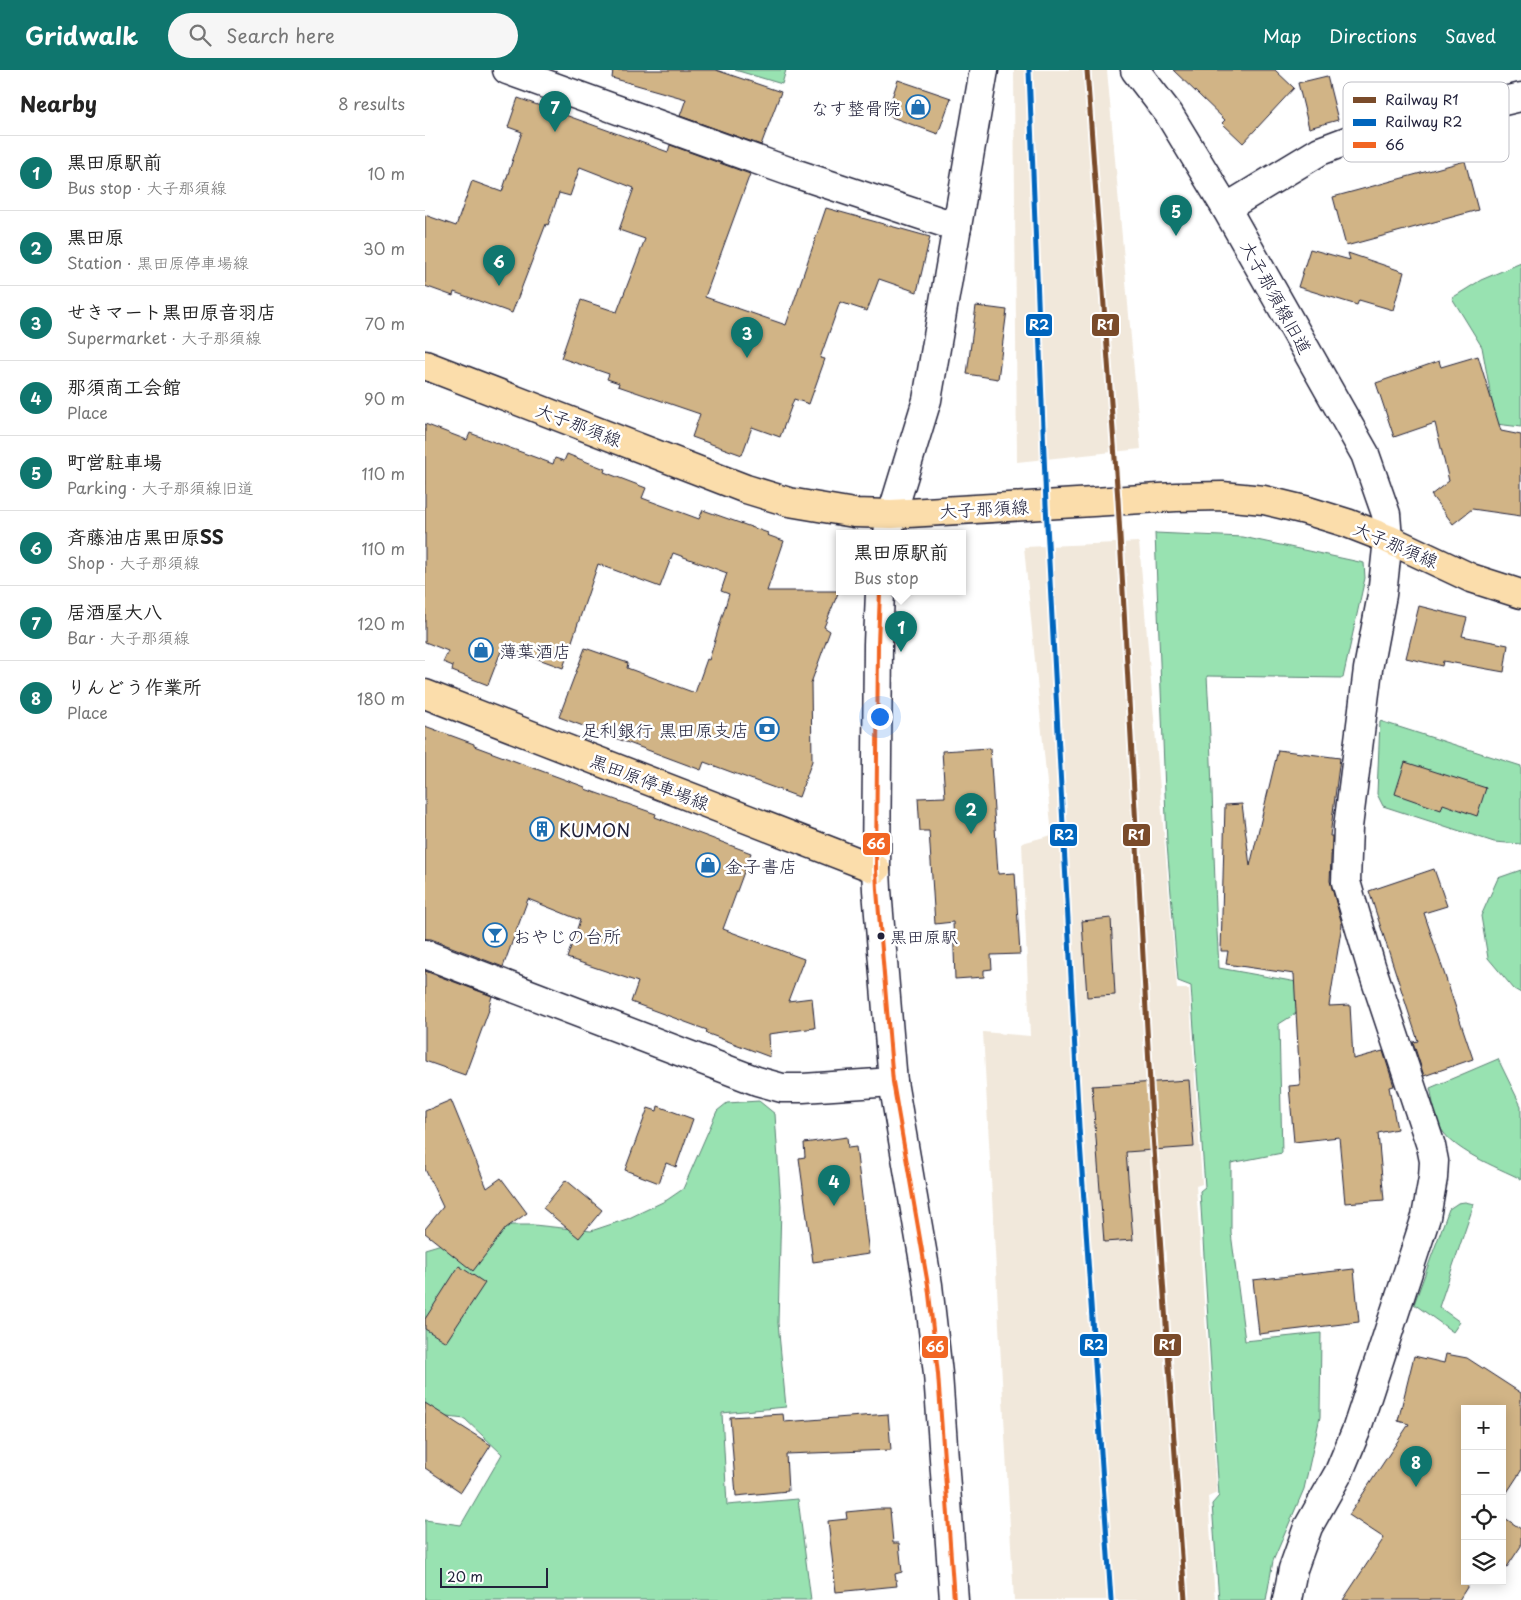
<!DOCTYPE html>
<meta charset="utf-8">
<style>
:root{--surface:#fff;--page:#f6f6f6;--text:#222;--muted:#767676;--line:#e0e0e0;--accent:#0f766e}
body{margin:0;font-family:"Playpen Sans","Klee One",sans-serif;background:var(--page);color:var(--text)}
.controls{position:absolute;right:15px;bottom:15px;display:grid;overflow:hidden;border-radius:0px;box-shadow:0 2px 12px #0003}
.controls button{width:45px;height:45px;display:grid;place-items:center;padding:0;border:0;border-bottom:1px solid var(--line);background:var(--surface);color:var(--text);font:25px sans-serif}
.scale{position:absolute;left:15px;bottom:12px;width:108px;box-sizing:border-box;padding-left:5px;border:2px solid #22223b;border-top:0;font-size:14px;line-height:18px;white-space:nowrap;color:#22223b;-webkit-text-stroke:4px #fff;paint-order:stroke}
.you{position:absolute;left:454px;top:646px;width:18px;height:18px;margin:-12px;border:4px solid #fff;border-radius:50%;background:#1a73e8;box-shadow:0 0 0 8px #1a73e833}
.badge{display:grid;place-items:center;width:32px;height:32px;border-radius:50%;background:var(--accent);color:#fff;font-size:16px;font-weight:700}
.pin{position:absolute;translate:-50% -41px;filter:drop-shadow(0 1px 2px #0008)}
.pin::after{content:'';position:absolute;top:26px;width:18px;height:15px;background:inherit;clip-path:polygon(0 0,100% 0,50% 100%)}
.popup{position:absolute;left:411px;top:460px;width:130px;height:65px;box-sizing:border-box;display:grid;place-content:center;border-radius:0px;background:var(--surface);filter:drop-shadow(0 1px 4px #0005);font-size:16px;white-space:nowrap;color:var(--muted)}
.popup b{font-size:19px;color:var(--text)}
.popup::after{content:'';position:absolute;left:50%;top:100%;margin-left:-10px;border:10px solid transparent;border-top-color:var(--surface)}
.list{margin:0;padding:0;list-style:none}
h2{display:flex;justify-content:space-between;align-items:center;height:65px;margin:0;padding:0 20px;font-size:21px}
h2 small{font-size:16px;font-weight:400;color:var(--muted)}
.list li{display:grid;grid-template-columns:32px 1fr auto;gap:15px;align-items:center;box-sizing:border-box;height:75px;padding:0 20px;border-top:1px solid var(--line)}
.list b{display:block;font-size:19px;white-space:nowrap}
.list p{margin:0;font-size:16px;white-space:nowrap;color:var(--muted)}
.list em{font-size:16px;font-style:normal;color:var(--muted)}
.icon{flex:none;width:28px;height:28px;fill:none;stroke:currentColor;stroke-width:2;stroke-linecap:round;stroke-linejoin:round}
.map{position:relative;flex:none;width:1096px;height:1530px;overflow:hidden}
header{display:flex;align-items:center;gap:30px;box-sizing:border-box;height:70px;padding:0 25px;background:var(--accent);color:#fff}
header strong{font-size:24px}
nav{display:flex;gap:28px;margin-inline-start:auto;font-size:18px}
.search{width:350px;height:45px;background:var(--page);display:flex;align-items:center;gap:12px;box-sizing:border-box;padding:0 18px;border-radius:28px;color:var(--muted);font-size:19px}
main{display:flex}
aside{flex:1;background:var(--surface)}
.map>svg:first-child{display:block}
.built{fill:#f1e8db}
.green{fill:#98e2b1;stroke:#5d8276}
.building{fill:#d1b486;stroke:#22223b}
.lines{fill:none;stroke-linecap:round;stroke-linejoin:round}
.minor-casing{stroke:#22223b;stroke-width:31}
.major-casing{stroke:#22223b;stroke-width:31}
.minor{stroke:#fff;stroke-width:28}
.major{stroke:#fbddab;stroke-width:28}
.bus-1-casing{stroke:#fff;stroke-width:8}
.bus-1{stroke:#f26522;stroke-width:4}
.rail-1-casing{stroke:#fff;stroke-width:9}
.rail-2-casing{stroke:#fff;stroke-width:9}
.rail-1{stroke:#7a4b2a;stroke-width:5}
.rail-2{stroke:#0065bd;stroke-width:5}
.bus-dot{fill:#22223b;stroke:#fff;stroke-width:2}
.labels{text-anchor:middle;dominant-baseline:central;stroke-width:5;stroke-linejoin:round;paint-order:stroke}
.bus-label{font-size:17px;fill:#22223b;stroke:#fff;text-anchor:start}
.poi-label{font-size:18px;fill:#22223b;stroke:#fff;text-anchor:start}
.street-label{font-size:18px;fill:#22223b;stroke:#fff}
.key{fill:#fff;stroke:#bdbdc4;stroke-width:1}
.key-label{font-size:14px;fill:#22223b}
.line-badge{stroke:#fff;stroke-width:2}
.badge-label{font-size:14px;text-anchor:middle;font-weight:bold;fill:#fff}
</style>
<header>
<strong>Gridwalk</strong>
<div class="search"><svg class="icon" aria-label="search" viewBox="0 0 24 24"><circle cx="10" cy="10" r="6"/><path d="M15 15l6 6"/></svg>Search here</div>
<nav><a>Map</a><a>Directions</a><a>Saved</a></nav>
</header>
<main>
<aside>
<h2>Nearby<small>8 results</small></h2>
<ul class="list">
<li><span class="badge">1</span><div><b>黒田原駅前</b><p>Bus stop · 大子那須線</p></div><em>10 m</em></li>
<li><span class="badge">2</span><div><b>黒田原</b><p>Station · 黒田原停車場線</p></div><em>30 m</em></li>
<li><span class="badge">3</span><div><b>せきマート黒田原音羽店</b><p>Supermarket · 大子那須線</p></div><em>70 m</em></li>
<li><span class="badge">4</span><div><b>那須商工会館</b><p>Place</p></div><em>90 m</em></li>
<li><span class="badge">5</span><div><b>町営駐車場</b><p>Parking · 大子那須線旧道</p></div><em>110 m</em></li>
<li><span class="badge">6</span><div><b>斉藤油店黒田原SS</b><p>Shop · 大子那須線</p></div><em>110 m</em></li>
<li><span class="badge">7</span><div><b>居酒屋大八</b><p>Bar · 大子那須線</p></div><em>120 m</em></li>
<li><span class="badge">8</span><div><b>りんどう作業所</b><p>Place</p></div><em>180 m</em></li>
</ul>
</aside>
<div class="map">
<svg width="1096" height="1530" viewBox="0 0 1096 1530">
<rect width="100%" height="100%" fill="#fff"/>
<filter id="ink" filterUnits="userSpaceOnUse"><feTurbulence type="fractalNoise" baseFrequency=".02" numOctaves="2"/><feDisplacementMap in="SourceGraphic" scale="10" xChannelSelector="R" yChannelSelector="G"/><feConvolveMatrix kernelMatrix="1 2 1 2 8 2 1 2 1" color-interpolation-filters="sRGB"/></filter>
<g filter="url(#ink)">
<!-- built -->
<g class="built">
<path d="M589,0H682L716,379L592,392Z"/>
<path d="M714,472L752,919H764L777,1114L771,1116L792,1423L783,1427L790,1530H589L558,962L605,966L597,773L627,765L599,477Z"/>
</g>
<!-- green -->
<g class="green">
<path d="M310,0H361L357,14Z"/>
<path d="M1096,193V357L1071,354L1057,277L1027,228L1056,210Z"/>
<path d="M730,463L818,467L939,493L940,508L918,608L782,606C788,703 788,800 794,898L894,916L881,937L854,954L857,1083L806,1093V1163L820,1271L896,1263L895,1347L879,1419L848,1491L841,1530H794L787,1434L794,1426L775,1121L780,1117L766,916L753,911L742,774Z"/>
<path d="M955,651L1096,696V774L1069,772L958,736L952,724Z"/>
<path d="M1096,800V923L1089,919L1063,888L1056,846L1073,808Z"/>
<path d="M1073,989L1096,1036V1109C1072,1097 1025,1080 1014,1055C1009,1044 1008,1030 1005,1018Z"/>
<path d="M334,1031L350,1044L356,1136L353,1253L361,1337L297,1343L302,1435L373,1429L386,1530H0V1450L36,1455L77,1384L40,1349L13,1346L0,1360V1179L80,1155H109L166,1161L202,1149L242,1130L258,1119L292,1041L302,1033Z"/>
<path d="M1040,1132L1049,1134L1014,1237L1035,1252L1028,1262L989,1234L1024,1139L1033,1133Z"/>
</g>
<!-- building -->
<g class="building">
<path d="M188,0H291L356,22L336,75L255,46L261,29L187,8Z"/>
<path d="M748,0H850L869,18L818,73L797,53L800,50Z"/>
<path d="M902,6L913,50L884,58L873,13Z"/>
<path d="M473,10L526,28L513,64L461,45Z"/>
<path d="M93,28L243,82L245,75L325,104L280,227L361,255L401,138L505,167L492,222L454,209L442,241L415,232L395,288L400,289L384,334L369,329L355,367L327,357L317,385L267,367L275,344L193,316L194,313L182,309L184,304L136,288L156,230L192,242L220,169L194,160L209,118L155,97L145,126L134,123L123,155L121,154L87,243L29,222L28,226L0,216V145L31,156L47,111L77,122L97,62L83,57Z"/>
<path d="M1040,91L1053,140L921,176L908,127Z"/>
<path d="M885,179L925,190L923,183L979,202L968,240L934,230L932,235L873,217Z"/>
<path d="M551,236L582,240L573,309L542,304Z"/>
<path d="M1053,286L1076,361L1096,365V446L1047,439L1028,454L1006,425L1024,411L1010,353L969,367L951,313L1014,291L1016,297Z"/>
<path d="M0,354L42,370L45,363L128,394L130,388L139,391L142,384L180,399L179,402L221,418L217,428L274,449L278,440L343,463L342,465L359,471L342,521H414L399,557L405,561L386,613L387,691L374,727L279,692L276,700L134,647L160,578L203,593L202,598L270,623L282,589L284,590L304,524L296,521L302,503L248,483L235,517L173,494L138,598L78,576L63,615L27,601L28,596L18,592L23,581L0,572Z"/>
<path d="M994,536L1042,548L1037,566L1083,575L1079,602L1018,591L1017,596L981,588Z"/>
<path d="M0,656L49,674V676L160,717V719L231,744L230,747L326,783L298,859L379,889L363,931L387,928L390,958L344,964L345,987L281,963L282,960L206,932L213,912L142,888L155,850L103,829L78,897L6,869H0Z"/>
<path d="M565,678L573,804L590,803L595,884L566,885L567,899L559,900V907L530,909L528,852L510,854L504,761H495L493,728L520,727L517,681Z"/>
<path d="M853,680L915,688L905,766H907L905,811L917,854L904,936L925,935L928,989L958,981L969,1016L964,1017L972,1059L953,1063L959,1130L920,1133L914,1067L869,1072L864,1016L875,1015L869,904L801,894L803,881H796L800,735L817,734L825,796Z"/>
<path d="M980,692L1061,718L1052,746L1018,734L1016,740L970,724Z"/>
<path d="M1009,799L1022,836L999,843L1048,989L999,1006L988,972L993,971L944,821Z"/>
<path d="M686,848L690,925L662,927L657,851Z"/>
<path d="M0,901L67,926L63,940H64L40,1005L0,991Z"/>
<path d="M764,1010L769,1077L701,1082L708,1170L679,1172L667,1016Z"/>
<path d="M26,1030L62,1118L76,1108L102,1143L81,1158L48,1201L0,1163V1159L18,1137L0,1099V1041Z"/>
<path d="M233,1036L268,1049L251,1097L241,1093L234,1113L200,1100L223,1038L232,1041Z"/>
<path d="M422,1067L423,1078L431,1077L444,1184L388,1192L374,1088L380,1087L379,1073Z"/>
<path d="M141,1110L177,1140L154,1168L118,1138Z"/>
<path d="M34,1196L60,1213L21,1272L0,1259V1249Z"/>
<path d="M929,1199L934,1252L834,1264L828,1210Z"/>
<path d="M1021,1284L1042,1288L1096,1323V1401L1077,1430V1339H1040V1511H1046L1034,1530H918L959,1468L924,1445L984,1354L973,1351L989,1286L1019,1293Z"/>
<path d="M0,1333L66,1375L36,1422L0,1398Z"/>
<path d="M358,1344L359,1352L463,1344L466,1380L361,1384L363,1421L311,1426L305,1347Z"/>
<path d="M452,1439H465L468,1473H474L477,1502L470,1504L472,1516L411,1522L403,1451L422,1449L421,1442Z"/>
<path d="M1077,1446L1096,1459V1476L1082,1497L1077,1494Z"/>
</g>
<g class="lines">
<!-- minor casing -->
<g class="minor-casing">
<g id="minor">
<path d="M82,0L363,101L532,157"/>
<path d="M710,0L744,44L801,138L940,384L961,444L963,469L957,525L943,599L923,757L921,812L946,896L1006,1076L1009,1091L1008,1108L1001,1147L931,1361L914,1402L883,1457L868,1499L862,1530"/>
<path d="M801,138L895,81L940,64L1096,27"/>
<path d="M463,463L467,444L502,330L559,0"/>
<path d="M455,521L453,574L451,799L452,820L468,1012L503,1215L513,1304L529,1530"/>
<path d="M0,884L332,1011L357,1018H378L468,1012"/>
</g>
</g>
<!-- major casing -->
<g class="major-casing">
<g id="major">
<path d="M0,295L321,419L364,432L429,443L467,444L751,427L797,426L839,430L880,440L922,453L963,469L1046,508L1096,524"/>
<path d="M0,624L451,799"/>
</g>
</g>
<!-- minor -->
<use href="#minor" class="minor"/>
<!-- major -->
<use href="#major" class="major"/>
<!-- bus-1 casing -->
<g class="bus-1-casing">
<path id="bus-1" d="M455,521L453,574L451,799L452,820L468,1012L503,1215L513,1304L529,1530"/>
</g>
<!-- bus-1 -->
<use href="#bus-1" class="bus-1"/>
<!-- rail-1 casing -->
<g class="rail-1-casing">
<path id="rail-1" d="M662,0L693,430L727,1050L760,1530"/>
</g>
<!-- rail-2 casing -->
<g class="rail-2-casing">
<path id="rail-2" d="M604,0L621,435L654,1057L686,1530"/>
</g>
<!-- rail-1 -->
<use href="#rail-1" class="rail-1"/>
<!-- rail-2 -->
<use href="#rail-2" class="rail-2"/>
</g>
</g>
<!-- icons -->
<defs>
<g id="shop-ring" transform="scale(1.25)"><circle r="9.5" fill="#fff" stroke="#1f6fb2" stroke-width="1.5"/><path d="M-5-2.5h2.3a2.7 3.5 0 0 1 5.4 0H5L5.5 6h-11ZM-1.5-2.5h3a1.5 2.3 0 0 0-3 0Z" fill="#1f6fb2"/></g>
<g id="bank-ring" transform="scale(1.25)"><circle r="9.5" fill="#fff" stroke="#1f6fb2" stroke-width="1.5"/><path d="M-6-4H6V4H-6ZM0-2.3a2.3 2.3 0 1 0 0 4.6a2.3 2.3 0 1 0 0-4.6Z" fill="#1f6fb2"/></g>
<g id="building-ring" transform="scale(1.25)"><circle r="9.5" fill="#fff" stroke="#1f6fb2" stroke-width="1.5"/><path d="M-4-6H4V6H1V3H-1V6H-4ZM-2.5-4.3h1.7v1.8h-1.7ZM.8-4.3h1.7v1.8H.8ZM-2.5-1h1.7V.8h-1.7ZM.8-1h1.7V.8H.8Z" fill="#1f6fb2"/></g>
<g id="bar-ring" transform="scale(1.25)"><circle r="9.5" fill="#fff" stroke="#1f6fb2" stroke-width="1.5"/><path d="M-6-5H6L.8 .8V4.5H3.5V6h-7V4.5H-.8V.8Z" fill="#1f6fb2"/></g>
</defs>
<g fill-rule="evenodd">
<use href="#shop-ring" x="493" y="37"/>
<use href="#shop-ring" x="56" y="580"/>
<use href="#bank-ring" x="342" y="659"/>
<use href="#building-ring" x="117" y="759"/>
<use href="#shop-ring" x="283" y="795"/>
<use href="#bar-ring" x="70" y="865"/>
</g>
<!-- markers -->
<circle class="bus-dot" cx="456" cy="866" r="4.5"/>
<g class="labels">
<!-- bus labels -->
<g class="bus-label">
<text x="465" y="866">黒田原駅</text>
</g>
<!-- poi labels -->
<g class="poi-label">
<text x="476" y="37" text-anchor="end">なす整骨院</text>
<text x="74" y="580">薄葉酒店</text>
<text x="324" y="659" text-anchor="end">足利銀行 黒田原支店</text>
<text x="134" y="759">KUMON</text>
<text x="300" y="795">金子書店</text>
<text x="88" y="865">おやじの台所</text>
</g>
<!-- street labels -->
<g class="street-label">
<text transform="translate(852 227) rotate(61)">大子那須線旧道</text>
<text transform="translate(154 354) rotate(21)">大子那須線</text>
<text transform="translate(559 438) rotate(-3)">大子那須線</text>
<text transform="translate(971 474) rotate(23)">大子那須線</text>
<text transform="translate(225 711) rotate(21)">黒田原停車場線</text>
</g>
</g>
<!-- legend -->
<rect x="918" y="12" width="166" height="80" rx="8" class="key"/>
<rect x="928" y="27" width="23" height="6" fill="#7a4b2a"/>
<rect x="928" y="49" width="23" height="7" fill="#0065bd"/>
<rect x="928" y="72" width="23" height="6" fill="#f26522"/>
<g class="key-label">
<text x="960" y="35">Railway R1</text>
<text x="960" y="57">Railway R2</text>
<text x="960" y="80">66</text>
</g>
<g class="line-badge">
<rect x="666" y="243" width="29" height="24" rx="5" fill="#7a4b2a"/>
<rect x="600" y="243" width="28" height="24" rx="5" fill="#0065bd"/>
<rect x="697" y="753" width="29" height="24" rx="5" fill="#7a4b2a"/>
<rect x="624" y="753" width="29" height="24" rx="5" fill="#0065bd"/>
<rect x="437" y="762" width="29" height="24" rx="5" fill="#f26522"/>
<rect x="728" y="1263" width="29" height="24" rx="5" fill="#7a4b2a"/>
<rect x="654" y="1263" width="29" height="24" rx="5" fill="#0065bd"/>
<rect x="496" y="1265" width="28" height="24" rx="5" fill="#f26522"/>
</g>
<g class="badge-label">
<text x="680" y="260">R1</text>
<text x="614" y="260">R2</text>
<text x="711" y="770">R1</text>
<text x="639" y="770">R2</text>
<text x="451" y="779">66</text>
<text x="742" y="1280">R1</text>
<text x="669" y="1280">R2</text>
<text x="510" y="1282">66</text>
</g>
</svg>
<div class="controls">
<button>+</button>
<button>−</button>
<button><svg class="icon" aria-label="locate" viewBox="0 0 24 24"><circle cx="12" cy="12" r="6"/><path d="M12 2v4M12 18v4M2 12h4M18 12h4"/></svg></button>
<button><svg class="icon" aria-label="layers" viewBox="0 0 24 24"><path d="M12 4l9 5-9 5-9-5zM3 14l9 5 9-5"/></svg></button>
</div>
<div class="scale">20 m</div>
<div class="you"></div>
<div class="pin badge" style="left:476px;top:582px">1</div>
<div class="popup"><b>黒田原駅前</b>Bus stop</div>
<div class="pin badge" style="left:546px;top:764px">2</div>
<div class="pin badge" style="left:322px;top:288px">3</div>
<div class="pin badge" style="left:409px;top:1136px">4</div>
<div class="pin badge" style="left:751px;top:166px">5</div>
<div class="pin badge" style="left:74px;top:216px">6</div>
<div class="pin badge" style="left:130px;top:62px">7</div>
<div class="pin badge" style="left:991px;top:1417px">8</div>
</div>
</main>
